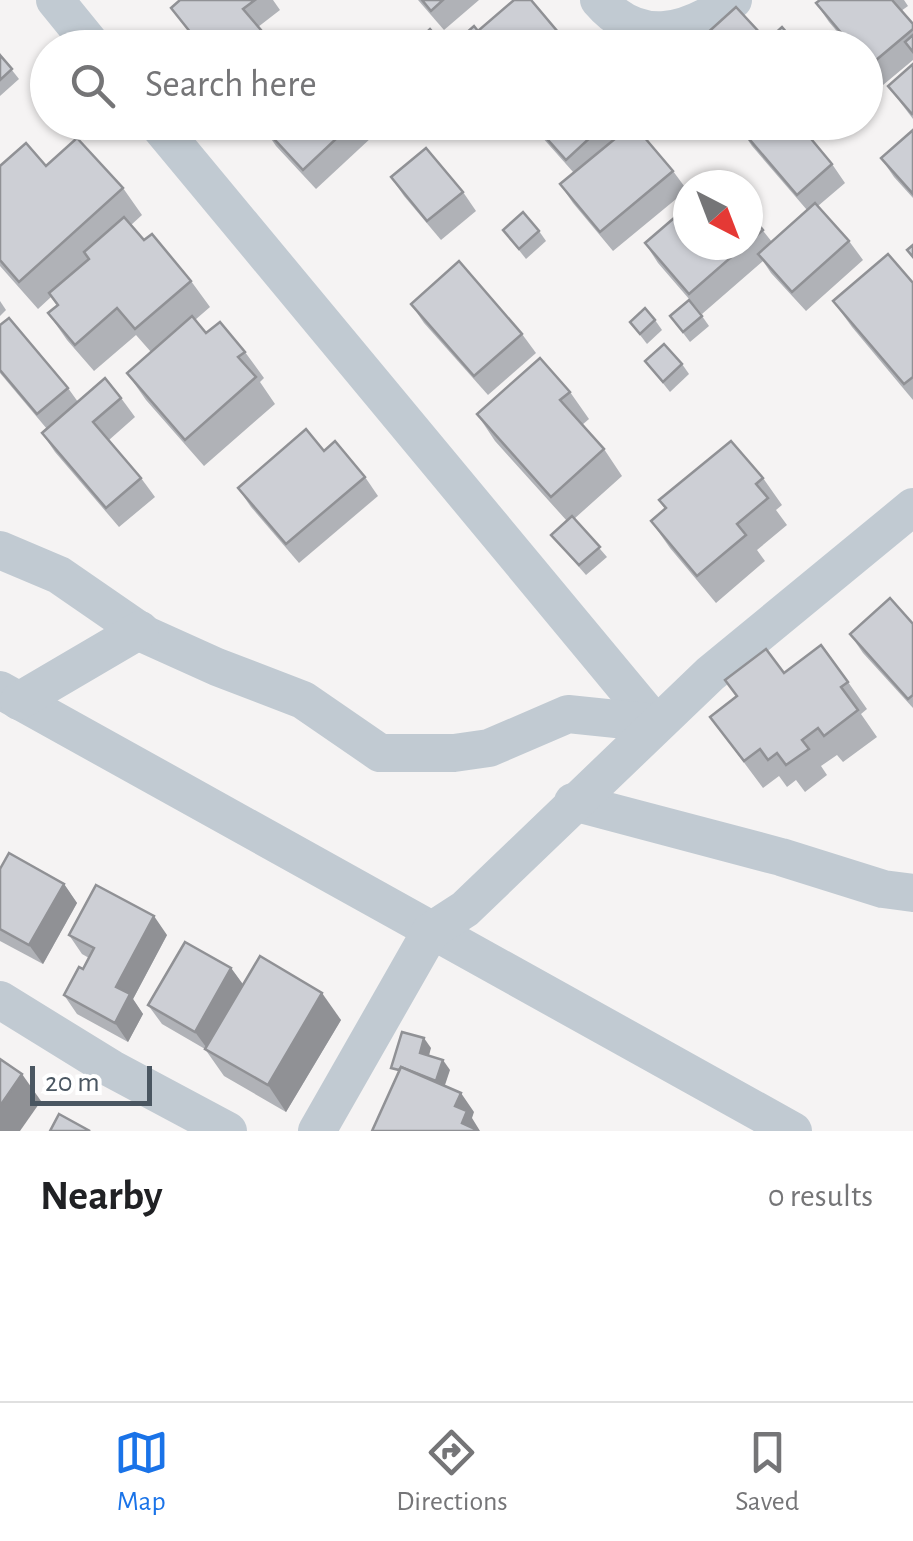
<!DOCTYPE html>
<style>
:root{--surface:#fff;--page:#f2f2f2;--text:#202124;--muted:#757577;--line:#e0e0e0;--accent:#1a73e8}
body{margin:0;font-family:"Alegreya Sans",sans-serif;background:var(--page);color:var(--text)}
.compass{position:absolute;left:673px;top:170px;width:90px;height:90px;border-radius:50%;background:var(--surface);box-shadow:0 2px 8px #0004;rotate:138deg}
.scale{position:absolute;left:30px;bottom:25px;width:122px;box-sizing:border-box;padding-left:10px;border:5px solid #4a5661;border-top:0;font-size:28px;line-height:35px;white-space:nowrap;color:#4a5661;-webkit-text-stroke:8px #fff;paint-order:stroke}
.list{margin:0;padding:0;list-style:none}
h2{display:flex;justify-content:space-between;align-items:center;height:130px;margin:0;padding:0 40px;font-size:42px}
h2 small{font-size:32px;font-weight:400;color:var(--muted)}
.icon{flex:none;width:55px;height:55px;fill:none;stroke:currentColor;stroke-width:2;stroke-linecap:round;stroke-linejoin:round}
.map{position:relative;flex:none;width:913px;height:1131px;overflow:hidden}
.search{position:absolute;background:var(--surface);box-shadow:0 2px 8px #0004;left:30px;right:30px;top:30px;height:110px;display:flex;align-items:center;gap:25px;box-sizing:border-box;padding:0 35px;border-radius:55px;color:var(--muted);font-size:38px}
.sheet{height:270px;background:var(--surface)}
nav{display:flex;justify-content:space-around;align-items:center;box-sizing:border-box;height:140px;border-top:2px solid var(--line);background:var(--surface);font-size:28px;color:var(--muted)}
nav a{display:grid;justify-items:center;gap:5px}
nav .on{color:var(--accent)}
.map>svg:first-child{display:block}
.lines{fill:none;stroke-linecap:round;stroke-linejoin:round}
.street{stroke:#c1cad2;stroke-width:38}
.wall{fill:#b0b2b7}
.shaded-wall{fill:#909195}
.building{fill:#cdcfd5;stroke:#909195;stroke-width:2.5}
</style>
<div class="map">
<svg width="913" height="1131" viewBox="0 0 913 1131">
<rect width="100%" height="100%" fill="#f5f3f3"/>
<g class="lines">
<!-- street -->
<g class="street">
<path d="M55,0L94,48"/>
<path d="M599,0C640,48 689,32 733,0"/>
<path d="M156,122L655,723"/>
<path d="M0,550L59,575L146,635L217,667L303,700L380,753H454L489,748L568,714L655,723"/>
<path d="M0,690L793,1131"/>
<path d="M19,701L140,630"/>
<path d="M573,802L781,857L883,889L913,893"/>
<path d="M0,1000L112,1069L228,1131"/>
<path d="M317,1131L431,931L465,909L710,674L913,507"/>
</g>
</g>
<!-- wall -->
<g class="wall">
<path d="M180,0H273L280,10L258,27L275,48H201L171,8Z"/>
<path d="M418,0H479L444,30Z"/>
<path d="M820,0H904L908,6L901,11L913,24V60L883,85L866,65V48H851L829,22L816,3Z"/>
<path d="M478,31L563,38L570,48H450Z"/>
<path d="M760,33L765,42L800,48H696Z"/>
<path d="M0,55L19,79L0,96Z"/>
<path d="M913,64V119L888,86Z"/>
<path d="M268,122H385L386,124L316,189L276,146L263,127Z"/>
<path d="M531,122H635L637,127H636L673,171L687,190L613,251L573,203L560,184L574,173L541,136Z"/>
<path d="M739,127L832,164L845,183L818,206L849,241L863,260L806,311L771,273L763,261L702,314L658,263L645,243L748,245V212L772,242L807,210L752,146Z"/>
<path d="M913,130V198L894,177L881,158Z"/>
<path d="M0,166H46L123,188L142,215L131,225L144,240L191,281L210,307L195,320L206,333L245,352L264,378L260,382L275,404L204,466L146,400L127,373L151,352L136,335L94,371L67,340L48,313L57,305L51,297L38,309L0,266Z"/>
<path d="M391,177L463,192L476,211L441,240L404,196Z"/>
<path d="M503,230L539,231L546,241L526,259Z"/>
<path d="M913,283V400L852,327L833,301Z"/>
<path d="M0,301L6,310L0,316Z"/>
<path d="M411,304L522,334L536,353L488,395L424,323Z"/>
<path d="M670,316H702L709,326L690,342Z"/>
<path d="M655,320L662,330L647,344L630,322Z"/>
<path d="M0,325L68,388L78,402L121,398L135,417L109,440L141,478L155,497L119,527L55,452L42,433L47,429L0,373Z"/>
<path d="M645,361L682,364L689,374L670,392Z"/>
<path d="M570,392L589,419L582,425L604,449L622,476L574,519L607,557L586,575L551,535L567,521L495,441L477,414Z"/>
<path d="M324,451L365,477L378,496L299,563L251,507L238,488Z"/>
<path d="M763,478L782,505L776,510L787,525L757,550L765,561L716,603L670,548L651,521L665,509L659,500Z"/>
<path d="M913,624V708L863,653L850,634Z"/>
<path d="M784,673L848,682L867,709L861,714L877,737L843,762L837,755L821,766L827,775L805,792L796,780L787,787L779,776L763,788L710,717L736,696L725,680Z"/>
<path d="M0,869L64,884L77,903L43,964L0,941Z"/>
<path d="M69,935H167L133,999L143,1014L128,1042L77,1014L64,995L83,969L89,958L82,954Z"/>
<path d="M231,968L243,985L341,1020L286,1112L224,1076L205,1049L162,1024L148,1005Z"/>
</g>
<!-- shaded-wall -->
<g class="shaded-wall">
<path d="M64,884L77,903L43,964L29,945Z"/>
<path d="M154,916L167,935L133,999L143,1014L128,1042L115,1023L116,987Z"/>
<path d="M231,968L245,987L209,1051L195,1032Z"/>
<path d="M322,993L341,1020L286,1112L268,1085Z"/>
<path d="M424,1038L431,1048L427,1063L420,1053Z"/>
<path d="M443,1060L450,1070L443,1091L436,1081Z"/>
<path d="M22,1074L41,1101L20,1131H0V1106Z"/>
<path d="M461,1093L474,1112L472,1118L480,1131H467L462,1123L455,1106Z"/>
</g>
<!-- building -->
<g class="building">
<path d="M180,0H255L243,9L273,44L269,48H203L171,8Z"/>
<path d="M422,0H443L431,11Z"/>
<path d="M514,0H531L563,38L552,48L450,47L474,26L478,31Z"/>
<path d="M820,0H892L913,24V29L869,66L866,61V48H854L816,3Z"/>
<path d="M736,7L760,33L744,48H696L694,45Z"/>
<path d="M782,27L800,48H759Z"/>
<path d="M430,29L446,48H410Z"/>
<path d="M913,35V52L905,42Z"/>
<path d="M0,55L12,69L0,80Z"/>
<path d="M913,64V113L912,114L888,86Z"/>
<path d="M268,122H354L303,170L263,127Z"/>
<path d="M532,122H607L566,160Z"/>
<path d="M744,122H797L832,164L797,195L739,127Z"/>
<path d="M633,124L673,171L600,232L560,184Z"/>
<path d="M913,130V194L881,158Z"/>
<path d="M77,138L123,188L19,282L0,260V166L26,143L46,166Z"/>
<path d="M426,148L463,192L427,221L391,177Z"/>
<path d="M716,176L724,185H705Z"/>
<path d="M815,203L849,241L792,292L758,254Z"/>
<path d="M688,206V245H745L689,294L645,243Z"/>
<path d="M523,212L539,231L519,249L503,230Z"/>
<path d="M748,212L763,230L748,243Z"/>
<path d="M124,217L144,240L152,234L191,281L135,329L117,308L75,345L48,313L58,305L49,293L89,259L84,252Z"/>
<path d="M913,245V257L907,250Z"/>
<path d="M888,254L913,283V377L904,384L833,301Z"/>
<path d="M459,261L522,334L474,376L411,304Z"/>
<path d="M689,300L702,316L683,332L670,316Z"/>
<path d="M645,308L655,320L640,334L630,322Z"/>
<path d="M192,316L206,333L220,322L245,352L238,357L256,377L185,440L127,373Z"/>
<path d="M9,318L68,388L37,414L0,370V325Z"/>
<path d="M664,344L682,364L663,382L645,361Z"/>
<path d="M540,358L570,392L560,400L604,449L551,497L477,414Z"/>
<path d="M105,378L121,398L93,422L141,478L106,508L42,433Z"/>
<path d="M306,429L324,451L335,441L365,477L286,544L238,488Z"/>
<path d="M731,441L763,478L756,484L768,498L737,524L746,535L697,576L651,521L666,508L659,500Z"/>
<path d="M572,516L600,547L579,565L551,535Z"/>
<path d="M890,598L913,624V695L908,699L850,634Z"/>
<path d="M821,645L848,682L841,687L858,710L824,736L818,728L802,740L809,749L786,765L777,753L768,760L760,749L744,761L710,717L737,696L725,680L766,649L784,673Z"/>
<path d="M9,853L64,884L29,945L0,929V869Z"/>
<path d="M96,885L154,916L116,987L130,994L115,1023L64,995L79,967L83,969L94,948L69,935Z"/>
<path d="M185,942L231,968L195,1032L148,1005Z"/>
<path d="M260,956L322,993L268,1085L205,1049Z"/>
<path d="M402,1032L424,1038L420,1053L443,1060L436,1081L401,1067L399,1070L391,1068Z"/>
<path d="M0,1059L22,1074L0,1106Z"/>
<path d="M401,1067L461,1093L455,1106L467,1111L462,1123L477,1130L476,1131H372Z"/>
<path d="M59,1114L90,1131H50Z"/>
</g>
</svg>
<svg class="compass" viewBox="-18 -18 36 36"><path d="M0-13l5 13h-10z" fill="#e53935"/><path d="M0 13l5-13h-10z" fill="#757577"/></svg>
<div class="scale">20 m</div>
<div class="search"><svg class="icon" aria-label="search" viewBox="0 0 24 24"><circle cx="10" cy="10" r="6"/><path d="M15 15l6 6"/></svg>Search here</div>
</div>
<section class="sheet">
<h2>Nearby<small>0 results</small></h2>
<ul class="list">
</ul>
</section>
<nav>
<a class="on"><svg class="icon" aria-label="map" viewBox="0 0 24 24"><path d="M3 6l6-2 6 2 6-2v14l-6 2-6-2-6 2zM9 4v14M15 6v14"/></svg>Map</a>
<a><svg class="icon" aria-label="directions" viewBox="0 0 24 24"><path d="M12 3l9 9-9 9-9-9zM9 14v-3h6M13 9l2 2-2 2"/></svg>Directions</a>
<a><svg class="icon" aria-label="saved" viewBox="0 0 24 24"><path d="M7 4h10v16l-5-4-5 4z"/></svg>Saved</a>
</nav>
